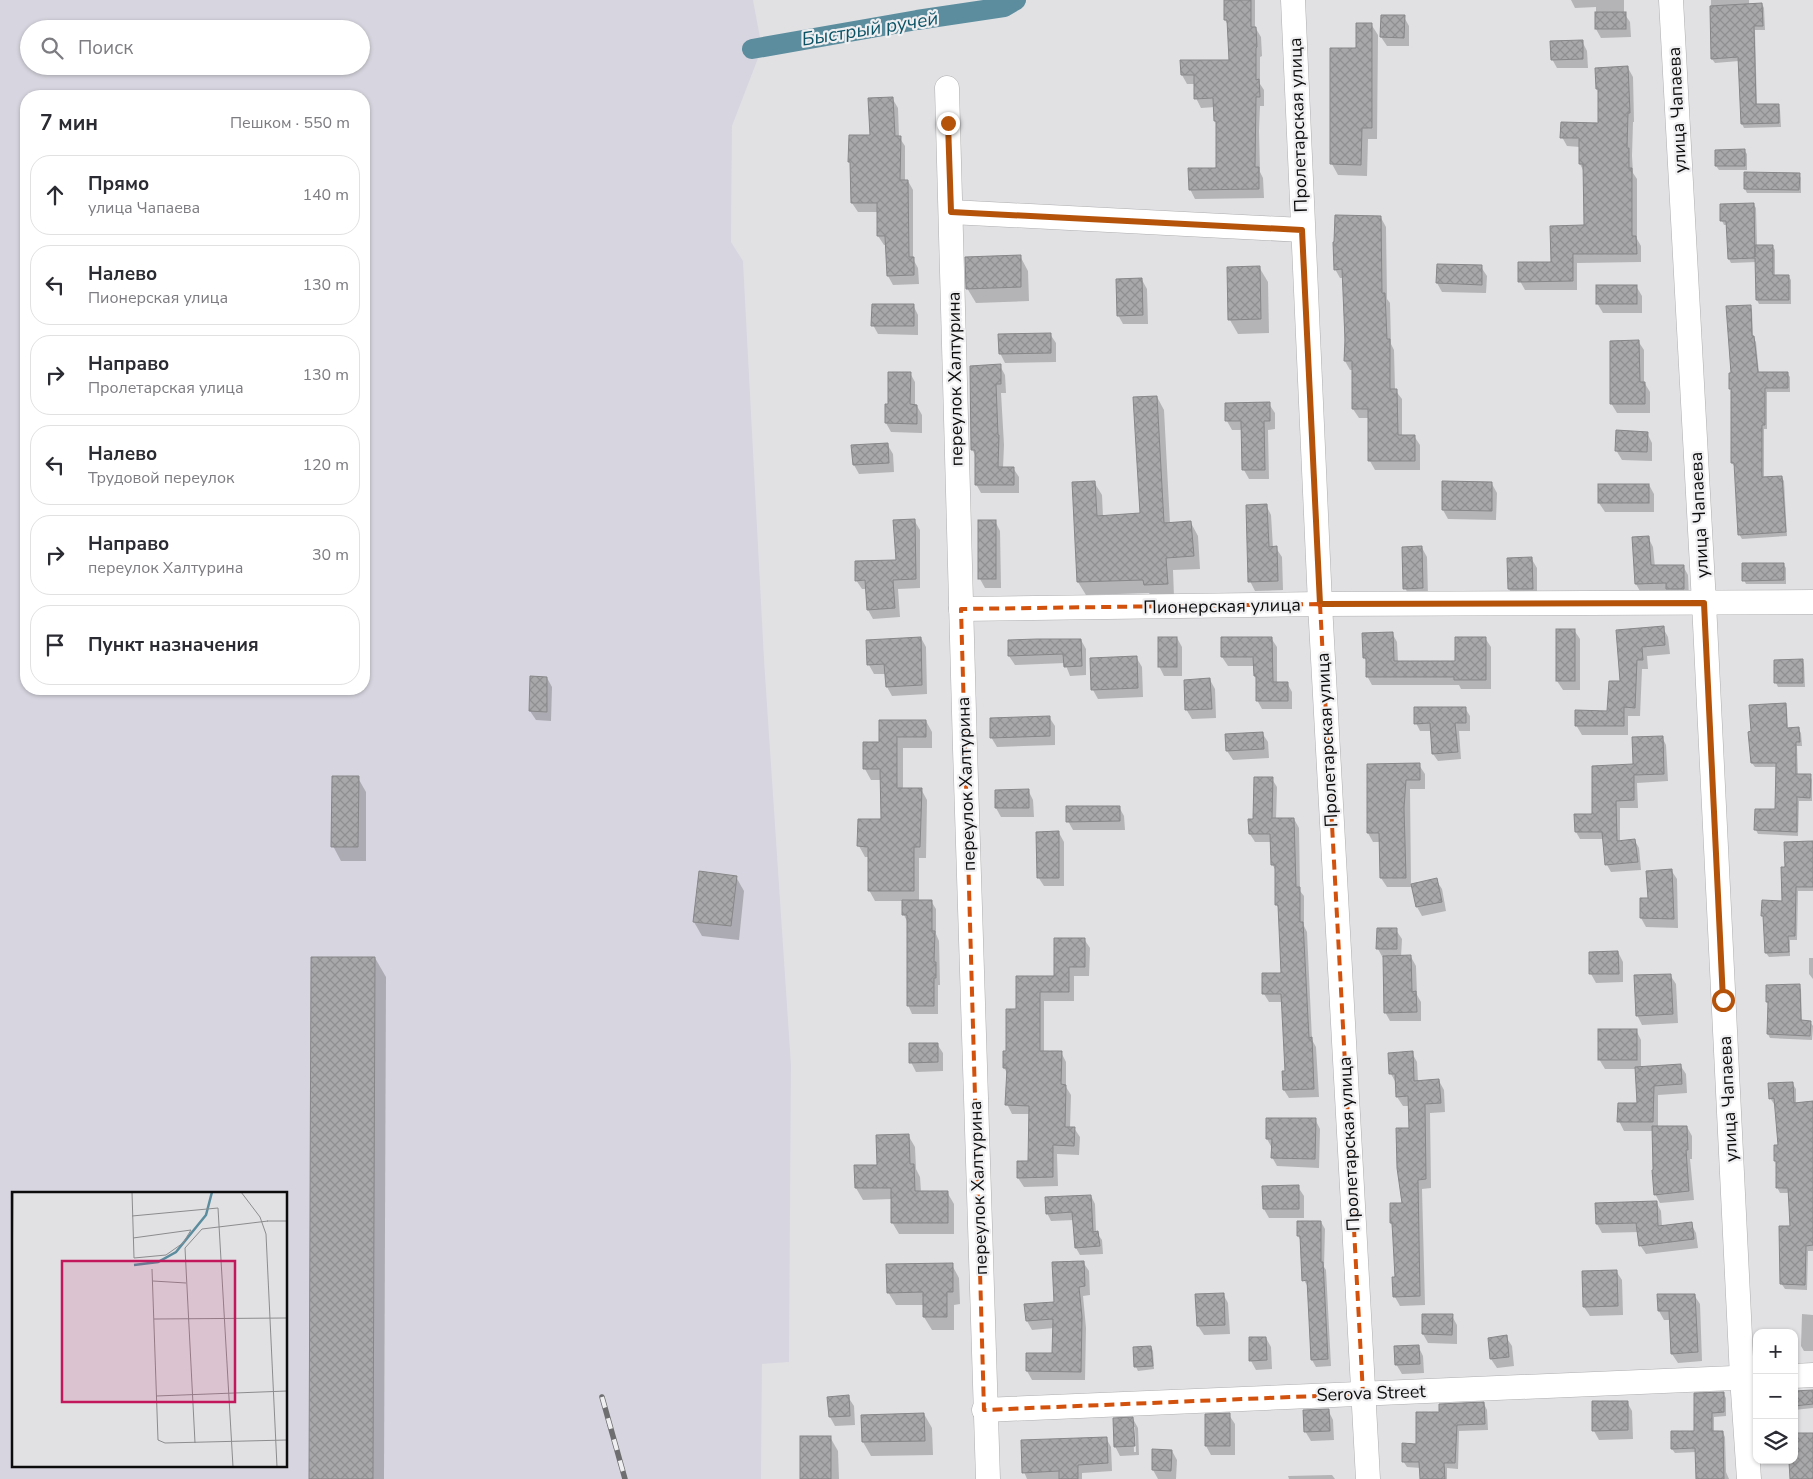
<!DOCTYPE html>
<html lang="ru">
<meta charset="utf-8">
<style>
:root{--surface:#fff;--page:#f7f7f7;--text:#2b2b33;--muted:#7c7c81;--line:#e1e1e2}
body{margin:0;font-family:"Nunito Sans",sans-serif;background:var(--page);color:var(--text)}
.controls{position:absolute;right:15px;bottom:15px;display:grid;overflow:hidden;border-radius:10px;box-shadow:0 1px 4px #0004}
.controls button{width:45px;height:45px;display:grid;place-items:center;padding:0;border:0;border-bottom:1px solid var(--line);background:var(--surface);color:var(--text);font:25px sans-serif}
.stop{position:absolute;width:15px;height:15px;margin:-11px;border:4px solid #b45309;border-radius:50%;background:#fff}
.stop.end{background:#b45309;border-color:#fff;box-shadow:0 1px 5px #0008}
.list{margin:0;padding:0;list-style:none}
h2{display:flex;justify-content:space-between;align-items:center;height:65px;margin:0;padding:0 20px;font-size:21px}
h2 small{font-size:16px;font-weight:400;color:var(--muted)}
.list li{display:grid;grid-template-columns:32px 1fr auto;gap:15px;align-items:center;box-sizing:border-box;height:80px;margin:0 10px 10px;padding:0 10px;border:1px solid var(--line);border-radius:20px}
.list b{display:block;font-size:19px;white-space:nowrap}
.list p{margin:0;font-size:16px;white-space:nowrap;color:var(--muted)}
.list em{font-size:16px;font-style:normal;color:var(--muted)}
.icon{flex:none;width:28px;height:28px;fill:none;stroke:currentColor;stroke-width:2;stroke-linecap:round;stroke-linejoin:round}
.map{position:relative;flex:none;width:1813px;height:1479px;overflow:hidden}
.search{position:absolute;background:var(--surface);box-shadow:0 1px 4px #0004;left:20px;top:20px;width:350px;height:55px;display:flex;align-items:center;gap:12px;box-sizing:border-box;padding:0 18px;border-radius:28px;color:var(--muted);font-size:19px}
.panel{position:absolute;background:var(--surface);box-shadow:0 1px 4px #0004;left:20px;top:90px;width:350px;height:605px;border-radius:20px}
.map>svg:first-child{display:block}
.built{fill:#d7d6e0;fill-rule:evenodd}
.shadow{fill:#0003;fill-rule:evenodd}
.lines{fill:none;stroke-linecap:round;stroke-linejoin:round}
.canal{stroke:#5b8d9e;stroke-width:20}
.building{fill:url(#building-cross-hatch);stroke:#878789}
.minor-casing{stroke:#aeaeb0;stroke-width:25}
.minor{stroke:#fff;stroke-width:24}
.rail-casing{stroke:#6e6e70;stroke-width:5.5}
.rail{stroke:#efeff1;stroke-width:4;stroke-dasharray:11;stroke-linecap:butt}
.route{stroke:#b45309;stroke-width:6}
.marked{fill:none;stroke:#d2510c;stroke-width:4;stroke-dasharray:10 6;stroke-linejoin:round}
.labels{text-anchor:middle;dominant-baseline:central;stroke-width:4.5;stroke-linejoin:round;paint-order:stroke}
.street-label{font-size:18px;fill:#0c0c0d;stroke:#efeff1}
.water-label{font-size:19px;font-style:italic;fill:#0c5366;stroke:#efeff1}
.inset-river{fill:none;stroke:#5b8d9e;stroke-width:2.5}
.inset-road{fill:none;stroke:#8c8c8e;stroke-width:1}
.view{fill:#c2185b;fill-opacity:0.15;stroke:#c2185b;stroke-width:2.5}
.inset-edge{fill:none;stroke:#0c0c0d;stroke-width:2.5}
</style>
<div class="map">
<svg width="1813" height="1479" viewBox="0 0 1813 1479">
<defs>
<pattern id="building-cross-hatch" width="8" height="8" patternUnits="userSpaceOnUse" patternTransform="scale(1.25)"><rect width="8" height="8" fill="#a8a8ab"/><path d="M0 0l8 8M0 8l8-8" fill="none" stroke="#8f8f92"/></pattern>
</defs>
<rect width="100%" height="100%" fill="#e1e1e4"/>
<!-- built -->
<path class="built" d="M0,0H753L762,48L732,126L731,242L743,261L764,659L791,1065L789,1362L762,1364L761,1479H0ZM29,29H361V66H29ZM26,96H364V689H26ZM14,1193H286V1465H14Z"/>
<!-- shadow -->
<g class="shadow">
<path d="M1226,0H1255V27L1261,37L1262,56L1260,57V84L1264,90V106H1260L1259,131L1260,172L1263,178L1264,198L1195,199L1190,189L1217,169V124L1215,121V107L1201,108L1196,98L1195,84H1187L1182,75L1230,61L1228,25L1225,20Z"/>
<path d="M1571,0H1624V13L1630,22L1631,37L1601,38L1596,29V7L1575,8Z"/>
<path d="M1711,0H1749V5L1762,4L1764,8L1765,30H1755L1757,106L1778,105L1780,110L1781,127L1744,128L1742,124L1739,61L1715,63L1712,59Z"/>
<path d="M1404,17L1409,26V46H1387L1381,37Z"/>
<path d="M1371,24L1378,35L1377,139H1368L1367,176L1338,175L1332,164L1357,49Z"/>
<path d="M1582,41L1587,51L1588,68H1557L1552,59Z"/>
<path d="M1628,68L1633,77L1634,122H1633L1632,156L1633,173L1637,179V239L1641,246V262L1577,263V290H1525L1520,281L1552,263L1585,226L1584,172L1580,164V147L1567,146L1562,137L1599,124V92L1597,88Z"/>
<path d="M892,98L898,108L899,137L905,146V181H908L913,190V259L918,268L919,284L893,285L888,276L887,245H884L878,236V212H858L852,203V165L850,162L871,137Z"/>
<path d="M1744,150L1747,154V170H1719L1716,166V151Z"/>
<path d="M1799,174L1801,178V193H1747L1745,189Z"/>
<path d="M1753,204L1756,208L1757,246H1772L1775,250V276H1788L1791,280V304H1759L1757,300V262L1731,263L1729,259L1728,225H1724L1722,221Z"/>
<path d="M1381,218L1386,227L1387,299L1390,303L1391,344L1394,350L1395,390L1402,399V436H1414L1420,445V470H1375L1370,461V418H1359L1353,409V370H1350L1345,361L1343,278H1340L1335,269Z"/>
<path d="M1020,256L1028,271L1029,301L976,303L967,288Z"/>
<path d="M1259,267L1268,282L1269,333L1238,334L1230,320Z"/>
<path d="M1481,267L1487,276L1486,293L1442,292L1437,283Z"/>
<path d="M1142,280L1147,289L1148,324H1123L1118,315Z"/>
<path d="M1636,286L1642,296V313H1603L1597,303Z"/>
<path d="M913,305L918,315V335L878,334L873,325Z"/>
<path d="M1750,306L1752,310L1753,337L1756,342L1759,373H1787L1790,377V392H1767V429H1764V478L1781,477L1784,481L1787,536L1742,539L1739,534L1735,467L1732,463V392L1731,389L1732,374Z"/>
<path d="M1050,334L1056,343V362L1005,363L1000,353Z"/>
<path d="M1638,341L1644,350V382L1650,392V413H1617L1611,403Z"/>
<path d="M1000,366L1005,375L1006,393H1001L1004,445L1003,468H1013L1019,477V493H981L976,484V457L972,449Z"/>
<path d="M910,373L915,382V406H917L922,415V433L891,432L886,423V405H889Z"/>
<path d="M1157,397L1164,410L1170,524L1191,523L1198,536L1200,569L1173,570L1174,597L1152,598L1149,593L1086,595L1078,582L1094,482L1102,495L1103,517L1141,515Z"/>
<path d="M1269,404L1275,413V429L1268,430L1269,479H1249L1244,470L1242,430H1232L1227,421Z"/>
<path d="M1647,433L1652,443V461L1622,460L1616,450Z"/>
<path d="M887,444L893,454L894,472L859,474L854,465L853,446Z"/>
<path d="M1444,483L1492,484L1497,493L1496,520L1448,519L1443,510Z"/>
<path d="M1599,485H1649L1654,494V512H1605L1599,503Z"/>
<path d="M1266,505L1271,515L1273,548H1276L1282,557L1283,590L1255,591L1250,581Z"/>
<path d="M914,520L920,530V588L898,589L900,617L873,619L868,610L867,589H862L856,580L897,562Z"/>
<path d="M995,521L1000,531L1001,588H985L980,579Z"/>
<path d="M1648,537L1653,547L1655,567L1683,566L1688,575L1689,598L1641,593L1636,584Z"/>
<path d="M1422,548L1427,557L1428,597H1410L1405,588Z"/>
<path d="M1531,558L1537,568V598H1514L1509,589L1508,559Z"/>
<path d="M1783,564L1786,568V584H1746L1744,580Z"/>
<path d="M1663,628L1668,637L1670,654L1647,656L1648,669H1642L1640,716H1628V735H1582L1576,725L1609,712L1622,682L1618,631Z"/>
<path d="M1574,630L1580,639V690H1563L1557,681Z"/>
<path d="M1392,633L1397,642L1398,662H1456L1485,638L1491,647V689H1461L1459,685H1372L1367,676V662L1364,657Z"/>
<path d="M921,638L926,647L927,694L892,696L887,687L886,674H874L869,665L867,641Z"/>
<path d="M1177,638L1182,647V676H1164L1159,666Z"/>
<path d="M1222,638H1271L1277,647V683H1287L1292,692V709H1262L1257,700V680L1255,676V666H1228L1222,657Z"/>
<path d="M1081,640L1086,649V675L1070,676L1065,663L1015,665L1009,656Z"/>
<path d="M1136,657L1142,667L1143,697L1098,699L1093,690Z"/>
<path d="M1802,660L1804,664L1805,687H1778L1776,683Z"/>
<path d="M531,678H547L552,687L551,721L536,720L530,711Z"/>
<path d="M1210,680L1215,689L1216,718L1192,719L1186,709Z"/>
<path d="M1785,705L1787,709L1788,730L1798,729L1801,733L1802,746H1797L1798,775H1810L1812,780V801H1799L1798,836L1758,834L1756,830V810L1777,811L1778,767H1755L1752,763Z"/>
<path d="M1465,708L1470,716V731H1459L1461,759L1438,761L1433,754L1432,731H1420L1416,723Z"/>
<path d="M1049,717L1055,726V745L997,747L991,737Z"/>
<path d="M926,721L932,732V748H903V789H921L927,800L926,858H919V901H931L936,909V934L939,941L940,985H938V1014H912L908,1005V923L904,915V901H875L869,890V857H865L859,846L882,820L881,780H871L865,769L880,743Z"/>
<path d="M1262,733L1268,742L1269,758L1233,760L1227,751Z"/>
<path d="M1662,737L1666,745L1668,781L1637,783L1638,808H1620V842L1635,841L1639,848L1641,870L1611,872L1607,865L1604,839H1580L1576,832L1594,815Z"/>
<path d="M1369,765H1419L1425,774V789H1410L1411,887H1387L1381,878L1380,842H1373L1368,833Z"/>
<path d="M358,778L366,792V861H341L333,846Z"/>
<path d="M1272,779L1277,787L1276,819H1294L1299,828L1300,891L1304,896V926L1307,932L1312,1040L1316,1047L1319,1097L1289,1098L1284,1090L1286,1072L1283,1002H1269L1264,994L1282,974L1280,911L1276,904V871L1272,864V842H1255L1250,834Z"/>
<path d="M1028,790L1033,800L1034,817H1001L996,808V791Z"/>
<path d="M1119,807L1124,816L1125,830H1073L1068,821Z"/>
<path d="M1059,833L1064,842V886H1044L1038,877Z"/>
<path d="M1813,843V891H1798L1797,940H1790V956L1769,957L1766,953L1765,919L1763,915L1783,902L1786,868Z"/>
<path d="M1671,870L1677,879L1678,928L1646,927L1641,918L1649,899Z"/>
<path d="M736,877L744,891L739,940L702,936L694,922Z"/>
<path d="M1436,880L1442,889L1446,911L1422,916L1417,907L1412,885Z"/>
<path d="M1396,930L1402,939L1401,957H1411L1416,966L1417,995L1421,1002V1021H1390L1385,1012V958H1383L1378,949Z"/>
<path d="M1084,939L1090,948L1089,976H1074V1001H1044V1052H1061L1066,1062V1087L1071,1095L1070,1128H1074L1080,1137L1079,1155L1057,1154L1058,1186L1024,1187L1018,1178L1029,1162L1031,1114H1012L1007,1104L1008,1074L1004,1068L1017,1010L1055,977Z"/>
<path d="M1618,952L1623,962V982L1596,983L1591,974Z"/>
<path d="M375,958L386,977L384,1479H310Z"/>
<path d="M1809,958H1813V979L1809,974Z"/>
<path d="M1670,975L1676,984L1678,1023L1642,1025L1637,1015Z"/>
<path d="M1799,986L1801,990L1802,1021L1810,1022L1813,1026L1812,1040L1770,1038L1768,1034L1769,1006L1767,1002Z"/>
<path d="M1636,1030L1641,1040V1068L1680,1065L1686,1074L1687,1093L1658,1095V1127H1687L1692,1136V1159H1690L1694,1200L1660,1203L1655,1194L1653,1131H1624L1619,1121L1639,1105L1636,1069H1605L1599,1059Z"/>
<path d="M937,1044L943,1053V1071L916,1072L911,1062Z"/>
<path d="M1412,1053L1417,1062L1418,1082L1439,1081L1444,1090L1445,1112L1430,1113L1431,1188L1422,1189L1425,1305L1400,1306L1395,1297L1394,1278H1396L1393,1227L1391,1223L1403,1204L1410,1129V1106H1403L1397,1097L1396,1083L1391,1074Z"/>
<path d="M1792,1083L1796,1089V1104L1813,1102V1251H1808L1807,1290L1785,1289L1781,1283L1791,1227L1789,1193H1780L1777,1187V1163L1776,1160L1779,1146L1776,1104H1774L1770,1098Z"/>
<path d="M1315,1119L1320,1129L1319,1168L1277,1166L1272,1157V1148L1267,1139Z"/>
<path d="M908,1135L915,1147L916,1169L920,1177L921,1192H947L954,1204V1234H899L892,1222V1199L863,1200L856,1188Z"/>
<path d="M1298,1187L1304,1196V1218H1269L1264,1209Z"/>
<path d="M1091,1196L1095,1204L1096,1232L1102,1240L1103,1254L1080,1255L1076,1248L1074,1220L1051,1221L1047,1213Z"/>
<path d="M1656,1202L1661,1211L1662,1227L1691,1224L1696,1233L1698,1248L1646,1254L1640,1245L1639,1232L1602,1233L1597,1224L1596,1204Z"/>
<path d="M1321,1222L1325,1229L1324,1267L1326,1270L1331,1366L1316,1367L1312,1360L1308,1287L1304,1280L1301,1241L1298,1236Z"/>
<path d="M1083,1262L1089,1271L1090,1295L1083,1296L1086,1328L1085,1380H1032L1027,1371L1053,1354L1054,1328L1032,1330L1027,1321L1025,1306L1055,1303Z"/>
<path d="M952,1265L959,1278L960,1304L954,1305V1330H932L924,1317V1305H896L888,1292Z"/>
<path d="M1616,1271L1622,1280L1623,1315L1590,1316L1584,1307Z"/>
<path d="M1223,1294L1228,1303L1230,1334L1204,1335L1198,1326L1197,1295Z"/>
<path d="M1694,1295L1700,1304L1702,1361L1678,1363L1672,1354L1671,1320H1664L1659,1311Z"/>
<path d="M1802,1314L1813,1315V1351H1804L1801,1346Z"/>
<path d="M1452,1316L1457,1325V1344L1428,1343L1423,1334Z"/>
<path d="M1506,1337L1512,1346L1514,1366L1497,1368L1491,1359Z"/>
<path d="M1266,1338L1271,1347L1272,1369L1256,1370L1251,1361Z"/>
<path d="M1418,1346L1423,1356L1424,1373L1402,1374L1396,1364Z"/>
<path d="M1151,1347L1153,1351L1154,1369L1138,1371L1136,1367Z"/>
<path d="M1813,1391V1408L1794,1410V1393Z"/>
<path d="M1723,1393L1726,1398V1416L1714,1417V1432L1723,1433L1725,1437L1726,1472L1729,1479H1697L1696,1452L1675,1453L1672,1449L1696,1432Z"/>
<path d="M848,1397L854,1406L855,1425L835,1426L830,1417L829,1398Z"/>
<path d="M1627,1402L1632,1411L1633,1439L1599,1440L1594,1431Z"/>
<path d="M1484,1404L1487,1410L1488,1430L1459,1431L1458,1469L1447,1468V1479H1421V1468L1407,1467L1403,1461L1418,1445L1440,1413Z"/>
<path d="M1328,1410L1333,1420L1334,1440L1311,1441L1305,1431Z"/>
<path d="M924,1414L932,1428L933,1455L871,1456L863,1442Z"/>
<path d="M1229,1415L1235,1424V1455H1211L1206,1446Z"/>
<path d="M1133,1419L1138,1428L1139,1455L1120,1456L1115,1446ZM1133,1427H1135L1136,1452H1134Z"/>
<path d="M830,1437L838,1451L839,1479H801Z"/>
<path d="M1106,1438L1111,1447L1112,1471L1082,1473V1479H1027L1024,1472Z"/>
<path d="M1172,1451L1177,1460L1176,1479H1158L1153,1470Z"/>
<path d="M1332,1475L1335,1479H1289L1288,1476Z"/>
</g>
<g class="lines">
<!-- canal -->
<path class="canal" d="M752,49L917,20L1004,7L1016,0"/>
</g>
<!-- building -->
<g class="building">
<path d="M1224,0H1251V27H1256L1257,47L1256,48V80L1259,79L1260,97H1256L1255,167H1259V189L1189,190L1188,168H1216V121H1214L1213,98L1194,99V75H1181L1180,60H1229L1227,20H1224Z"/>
<path d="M1762,3L1763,26H1754L1756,104H1779V123L1741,124L1738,57L1711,59L1710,6Z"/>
<rect x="1595" y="12" width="31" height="17"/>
<path d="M1381,15H1405L1404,38L1380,37Z"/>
<path d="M1356,23H1372V128H1362L1361,165L1330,164V48H1356Z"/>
<path d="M1583,40V59L1551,60L1550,41Z"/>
<path d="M1628,66L1630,113H1628L1627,148H1629V168H1632V236H1636L1637,254H1573V281L1518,282V262H1551L1550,226L1584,225L1583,164H1579V138H1560L1561,122L1598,123V89H1596L1595,68Z"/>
<path d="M893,97L895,136H901L900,180H908L909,257H914V275L887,276L885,236H877V203H851L850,162H848L849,135H870L868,98Z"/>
<path d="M1745,149V166H1715V150Z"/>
<path d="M1744,172L1800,173L1799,190L1744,189Z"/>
<path d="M1754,203L1755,257V245H1773V275H1789V300H1756L1755,258L1728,259L1726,221H1720V204Z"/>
<path d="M1335,215L1381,216L1382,293H1385L1387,339H1390V389H1397L1398,435H1415V461H1368V409H1352V361H1344L1345,340L1342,269L1334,270L1333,242H1334Z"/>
<path d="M1021,255V287L966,289L965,257Z"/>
<path d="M1437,264L1482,265V285L1436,283Z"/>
<path d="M1260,266L1261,319L1228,320L1227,267Z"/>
<path d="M1142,278L1143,315L1117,316L1116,279Z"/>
<rect x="1596" y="285" width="41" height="19"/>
<path d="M872,304H914V326H871Z"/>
<path d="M1751,305L1752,336H1754L1758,372H1788V388H1765V425H1762V477L1782,476L1786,532L1738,535L1734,463H1731V389H1729V373H1731L1726,306Z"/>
<path d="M1051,333V353L999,354L998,334Z"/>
<path d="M1639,340L1640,382H1645V404H1610V341Z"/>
<path d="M1001,364V384H996L998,435H999L998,467H1014V485H975V450H971L970,366Z"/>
<path d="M888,372H911L910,404L917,405V424L885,423V404H888Z"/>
<path d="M1157,396L1164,523L1191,521L1194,556L1166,558L1168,584L1144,585L1143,580L1077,582L1072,482L1095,481L1097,516L1140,513L1133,397Z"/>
<path d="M1270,402V421H1264L1265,470H1242L1241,421H1225V403Z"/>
<path d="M1616,430L1648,432L1647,452L1615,451Z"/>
<path d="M888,443L889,463L853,465L851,445Z"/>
<path d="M1442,481L1492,482V511L1442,510Z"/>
<rect x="1598" y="484" width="51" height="19"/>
<path d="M1267,504L1269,547L1277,546L1278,581L1248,582L1246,505Z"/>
<path d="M915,519L916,579L893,580L895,608L867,610L865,580L855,581V561L896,560L893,520Z"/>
<rect x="978" y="520" width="18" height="59"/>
<path d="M1649,536L1651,565H1684V589H1666V583L1635,584L1632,537Z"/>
<path d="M1422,546L1423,588L1403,589L1402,547Z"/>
<path d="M1532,557L1533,589H1508L1507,558Z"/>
<path d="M1742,563H1784V580L1742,581Z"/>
<path d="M1664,626L1665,645L1642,647L1643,660H1637L1635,708L1624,707V726H1575V710L1607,711L1609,681H1620L1616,630Z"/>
<rect x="1556" y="629" width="19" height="52"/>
<path d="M1393,632L1394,661H1455V637H1486V680H1454V677H1366V658H1363L1362,633Z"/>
<path d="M921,637L922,685L886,687L884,664L867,665L866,640Z"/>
<rect x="1158" y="637" width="19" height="30"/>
<path d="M1221,637H1272L1273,682H1288V701H1256V676H1254L1253,657H1221Z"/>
<path d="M1037,639H1081L1082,666L1064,667L1063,654L1008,656V640Z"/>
<path d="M1137,656L1138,688L1091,690L1090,658Z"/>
<path d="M1803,659V683H1774V660Z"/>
<path d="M530,676L547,677V712L529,711Z"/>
<path d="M1210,678L1212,709L1185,710L1184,680Z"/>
<path d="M1786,703L1787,728L1799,727L1800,742H1796V774H1811L1810,798L1797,797V832L1754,830L1755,809H1775L1776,763H1751L1748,732L1751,731L1749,705Z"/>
<path d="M1414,707H1466V723H1455L1458,752L1432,754L1430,723L1414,724Z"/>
<path d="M1050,716V736L990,738V718Z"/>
<path d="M879,720H926V737H897V788H922L920,847H914V891H868V847L857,846L858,819H881L880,769H863V742H879Z"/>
<path d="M1263,732L1264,749L1226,751L1225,734Z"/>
<path d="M1663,736L1664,774L1634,775V800L1616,801L1617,841L1635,839L1638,862L1605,865L1602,832H1575L1574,814H1592V766L1633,764L1632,737Z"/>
<path d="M1420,763V780H1406L1404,808L1406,878H1380L1379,833H1367V764Z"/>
<path d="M332,776H359L358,847H331Z"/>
<path d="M1254,777H1273L1272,818H1294L1296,887H1300V922H1303L1309,1038L1312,1037L1314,1089L1283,1090L1282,1071H1285L1281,994H1262V973H1281L1278,905H1275V865H1271L1270,834H1249L1248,819H1253Z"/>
<path d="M1029,789V808H995V790Z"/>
<path d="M1066,806H1120V821L1066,822Z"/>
<path d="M1059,831V878H1037L1036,832Z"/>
<path d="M1813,841V887H1796L1795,936H1788L1789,952L1765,953L1763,916H1761L1762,900L1782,901L1781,867H1785L1784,842Z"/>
<path d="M1672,869L1674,919L1640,918V898H1648L1646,871Z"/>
<path d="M699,871L737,876L731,926L693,922Z"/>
<path d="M1437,878L1442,902L1416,907L1411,884Z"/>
<path d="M902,900H932V931H935L934,962H936V978H934V1006H907V915H902Z"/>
<path d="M1377,928H1397V949H1376Z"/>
<path d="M1054,938H1085V967H1069V992H1040V1051H1062L1061,1084L1066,1085L1065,1127H1075L1074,1146L1053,1145V1177L1017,1178V1161H1028L1029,1106L1005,1105L1007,1068H1003V1051H1006V1009H1016V976H1054Z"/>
<path d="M1618,951L1619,974H1589V952Z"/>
<path d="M1411,955L1412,992L1416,991L1417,1012L1384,1013L1383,956Z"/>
<path d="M311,957H375L373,1479H309Z"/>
<path d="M1671,974L1673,1014L1636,1016L1634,975Z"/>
<path d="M1800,984L1801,1020L1811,1021L1810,1036L1767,1034L1768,1002H1766V985Z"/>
<rect x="1598" y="1029" width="39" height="31"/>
<path d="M909,1043H938V1062L909,1063Z"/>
<path d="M1413,1051L1414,1081L1439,1079L1441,1103L1425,1104L1426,1179L1418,1180L1420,1296L1393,1297L1392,1277H1395L1392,1223H1390V1203H1402L1397,1168L1396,1128H1409L1408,1096L1396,1097L1395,1074H1389L1388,1053Z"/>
<path d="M1681,1064L1682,1084L1654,1086L1653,1122H1617L1618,1103H1637L1635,1067Z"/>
<path d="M1793,1082L1794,1103L1813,1101V1245L1806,1246L1805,1285L1780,1284L1779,1226H1790L1788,1188H1776V1161H1774V1145H1778L1774,1098L1769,1099L1768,1083Z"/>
<path d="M1266,1118H1316L1315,1159L1271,1158L1272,1139H1266Z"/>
<path d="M1652,1126H1687L1688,1150H1686L1689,1191L1654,1195L1652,1170H1653Z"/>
<path d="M909,1134L910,1164H914L915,1191H948V1223H891V1188H855L854,1165H877L876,1135Z"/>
<path d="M1299,1185V1209H1263L1262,1186Z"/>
<path d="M1091,1195L1093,1232L1098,1231L1100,1246L1075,1248L1072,1212L1046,1214L1045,1197Z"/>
<path d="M1657,1201L1658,1226L1692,1222L1694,1239L1639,1246L1636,1223L1596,1224L1595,1203Z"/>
<path d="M1297,1221H1321V1262H1323L1328,1359L1311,1360L1307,1280L1302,1281L1300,1236H1297Z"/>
<path d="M1084,1261L1085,1286L1079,1287L1082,1317L1081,1372L1026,1371V1353H1052L1053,1319L1026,1321L1024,1304L1054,1302L1052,1262Z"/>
<path d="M953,1263V1292H947V1317H923V1292L887,1293L886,1264Z"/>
<path d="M1617,1270L1618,1306L1583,1307L1582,1271Z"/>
<path d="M1224,1293L1225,1325L1197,1326L1195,1294Z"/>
<path d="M1657,1294H1695L1698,1352L1671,1354L1669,1311H1658Z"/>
<path d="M1422,1314H1453L1452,1335L1422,1334Z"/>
<path d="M1507,1335L1509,1357L1490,1359L1488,1338Z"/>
<path d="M1249,1337H1266L1267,1360L1249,1361Z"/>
<path d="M1419,1345L1420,1364L1395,1365L1394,1346Z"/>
<path d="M1151,1346L1153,1366L1134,1367L1133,1347Z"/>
<path d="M1813,1390V1404L1794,1406V1391Z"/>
<path d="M1724,1392V1412L1712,1413V1431H1723L1724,1479H1696L1695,1448L1671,1449V1431H1694V1393Z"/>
<path d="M849,1395L850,1416L829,1417L827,1397Z"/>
<path d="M1592,1401H1628V1430L1592,1431Z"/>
<path d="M1484,1402L1485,1424L1457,1425L1455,1463H1444L1445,1479H1420L1419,1462H1402V1443L1416,1444V1412H1439V1404Z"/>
<path d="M1329,1409L1330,1431L1304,1432L1303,1410Z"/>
<path d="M924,1413L925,1441L862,1442L861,1415Z"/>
<path d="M1230,1413V1446H1205V1414Z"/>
<path d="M1133,1417L1135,1446L1114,1447L1113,1418Z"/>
<path d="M1794,1433H1813V1479H1790L1789,1462H1794Z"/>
<rect x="800" y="1436" width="31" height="43"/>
<path d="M1107,1437L1108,1463L1078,1465V1479H1059V1471L1022,1473L1021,1440Z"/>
<path d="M1152,1449L1172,1450L1171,1471L1152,1470Z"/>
</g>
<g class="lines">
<!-- minor casing -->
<g class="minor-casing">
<g id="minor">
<path d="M1293,0L1320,604L1368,1479"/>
<path d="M1671,0L1704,603L1742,1377L1749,1479"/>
<path d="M947,88L965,749L988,1479"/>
<path d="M951,212L1302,230"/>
<path d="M961,609L1320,604L1813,602"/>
<path d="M1794,1376L1813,1375"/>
<path d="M984,1410L1757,1377"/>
</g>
</g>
<!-- minor -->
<use href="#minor" class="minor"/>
<!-- rail casing -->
<g class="rail-casing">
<path id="rail" d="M602,1397L625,1479"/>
</g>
<!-- rail -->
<use href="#rail" class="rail"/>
</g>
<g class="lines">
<!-- route -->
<path class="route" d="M948,123L951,212L1302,230L1320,604L1704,603L1723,1000"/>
</g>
<!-- marked area -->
<path class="marked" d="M1320,604L1363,1394L984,1410L961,609Z"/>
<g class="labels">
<!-- street labels -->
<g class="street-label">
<text transform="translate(1677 110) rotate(-93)">улица Чапаева</text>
<text transform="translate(1298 125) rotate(-92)">Пролетарская улица</text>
<text transform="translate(955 379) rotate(-91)">переулок Халтурина</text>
<text transform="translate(1699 515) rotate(-93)">улица Чапаева</text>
<text transform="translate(1222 606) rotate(-1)">Пионерская улица</text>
<text transform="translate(1327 740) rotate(-93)">Пролетарская улица</text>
<text transform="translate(966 784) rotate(-92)">переулок Халтурина</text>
<text transform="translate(1728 1099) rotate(-93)">улица Чапаева</text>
<text transform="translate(1349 1144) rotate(-93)">Пролетарская улица</text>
<text transform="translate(978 1188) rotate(-92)">переулок Халтурина</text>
<text transform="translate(1371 1393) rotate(-2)">Serova Street</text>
</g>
<!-- water labels -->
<g class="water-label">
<text transform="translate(870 29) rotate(-9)">Быстрый ручей</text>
</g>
</g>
<!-- overview -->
<g transform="translate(12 1192)">
<rect width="275" height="275" fill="#e1e1e4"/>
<path class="inset-river" d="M122,73L146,70L164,60L194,23L200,0"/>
<path class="inset-road" d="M120,0L122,66L154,63L171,51L179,38M229,0L248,25L254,42L265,275M120,24L206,16L221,275M255,29H275M121,46L179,38M140,77L146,248L153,251L275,248M141,89L174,91M0,92L1,0M142,127L275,126M144,204L275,199M183,251L173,56L190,37L256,29"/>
<path class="view" d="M50,69H223V210H50Z"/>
<rect width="275" height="275" class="inset-edge"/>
</g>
</svg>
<div class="controls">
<button>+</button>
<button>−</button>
<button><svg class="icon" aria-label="layers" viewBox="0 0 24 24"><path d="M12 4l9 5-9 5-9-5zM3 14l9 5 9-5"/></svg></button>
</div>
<div class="stop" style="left:1723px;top:1000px"></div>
<div class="stop end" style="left:948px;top:123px"></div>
<div class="search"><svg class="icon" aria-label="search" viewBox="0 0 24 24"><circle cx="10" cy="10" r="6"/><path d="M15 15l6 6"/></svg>Поиск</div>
<section class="panel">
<h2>7 мин<small>Пешком · 550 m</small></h2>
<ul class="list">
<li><svg class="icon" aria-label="ahead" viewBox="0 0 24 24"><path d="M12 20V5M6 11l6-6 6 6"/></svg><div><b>Прямо</b><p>улица Чапаева</p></div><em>140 m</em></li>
<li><svg class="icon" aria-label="left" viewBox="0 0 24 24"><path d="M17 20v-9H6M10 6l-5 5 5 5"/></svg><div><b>Налево</b><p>Пионерская улица</p></div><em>130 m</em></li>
<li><svg class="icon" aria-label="right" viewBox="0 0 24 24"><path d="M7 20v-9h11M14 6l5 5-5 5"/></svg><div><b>Направо</b><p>Пролетарская улица</p></div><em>130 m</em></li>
<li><svg class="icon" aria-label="left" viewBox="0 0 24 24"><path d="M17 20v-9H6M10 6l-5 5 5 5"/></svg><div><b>Налево</b><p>Трудовой переулок</p></div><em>120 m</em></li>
<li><svg class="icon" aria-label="right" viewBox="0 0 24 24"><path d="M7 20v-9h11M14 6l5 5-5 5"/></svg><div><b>Направо</b><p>переулок Халтурина</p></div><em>30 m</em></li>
<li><svg class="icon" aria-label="arrive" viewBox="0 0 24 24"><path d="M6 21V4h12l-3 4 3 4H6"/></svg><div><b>Пункт назначения</b></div></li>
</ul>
</section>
</div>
